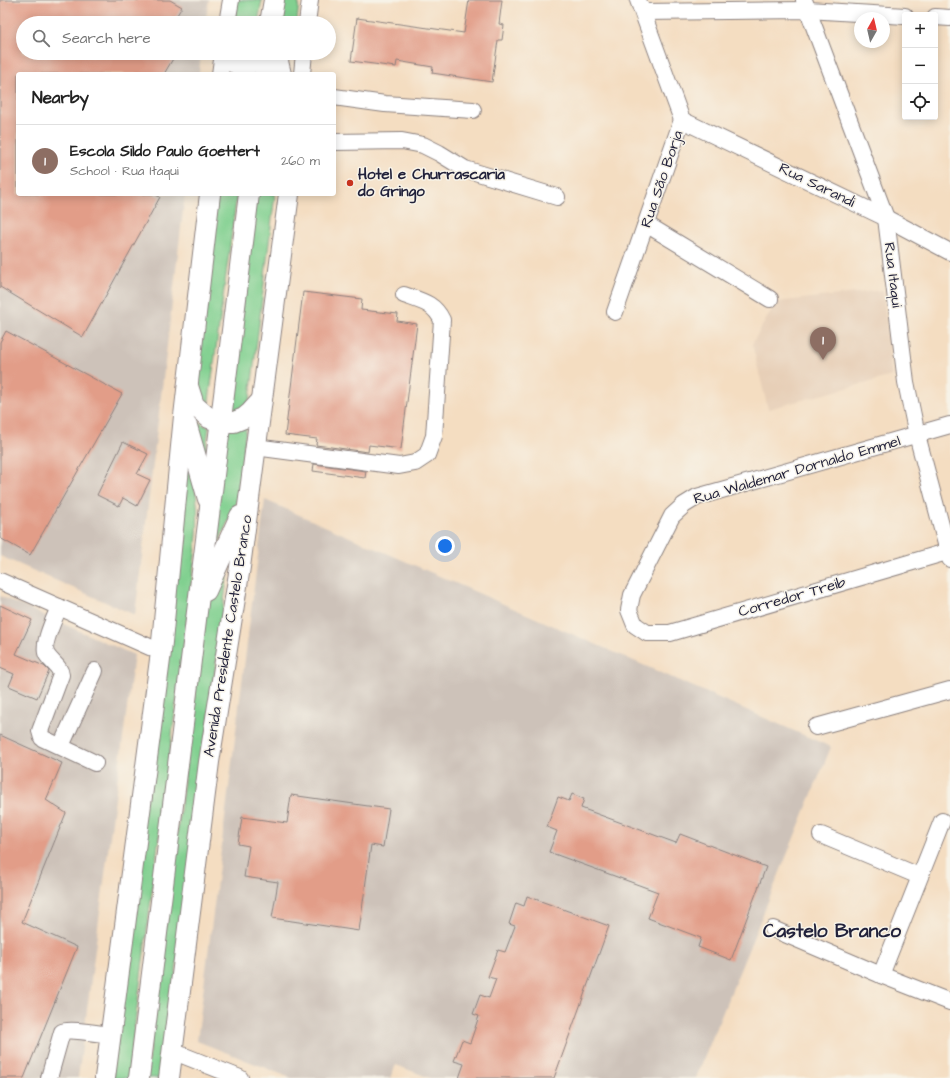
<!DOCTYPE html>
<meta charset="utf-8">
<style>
:root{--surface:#fff;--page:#f2f2f2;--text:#222;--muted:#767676;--line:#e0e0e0;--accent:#7c3aed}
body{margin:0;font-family:"Architects Daughter",sans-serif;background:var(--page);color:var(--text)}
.controls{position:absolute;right:12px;top:12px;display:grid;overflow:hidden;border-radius:4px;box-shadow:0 2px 10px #0003}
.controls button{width:36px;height:36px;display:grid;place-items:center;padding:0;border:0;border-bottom:1px solid var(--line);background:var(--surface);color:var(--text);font:20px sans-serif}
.compass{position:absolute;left:854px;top:12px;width:36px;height:36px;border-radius:50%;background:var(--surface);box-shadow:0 2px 10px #0003;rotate:8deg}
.you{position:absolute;left:445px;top:546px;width:14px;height:14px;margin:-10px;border:3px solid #fff;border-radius:50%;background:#1a73e8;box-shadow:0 0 0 6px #1a73e833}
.badge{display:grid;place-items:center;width:26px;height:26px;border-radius:50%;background:var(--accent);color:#fff;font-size:13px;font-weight:700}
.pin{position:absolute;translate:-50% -33px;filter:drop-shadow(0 1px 2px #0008)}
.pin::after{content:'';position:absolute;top:21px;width:14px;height:12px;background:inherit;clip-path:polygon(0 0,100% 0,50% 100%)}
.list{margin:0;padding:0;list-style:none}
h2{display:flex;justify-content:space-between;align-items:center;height:52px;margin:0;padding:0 16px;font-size:17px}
h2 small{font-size:13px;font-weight:400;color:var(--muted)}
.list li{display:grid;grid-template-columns:26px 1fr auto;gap:12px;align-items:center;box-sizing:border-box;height:72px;padding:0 16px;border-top:1px solid var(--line)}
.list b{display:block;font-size:15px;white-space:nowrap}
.list p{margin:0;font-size:13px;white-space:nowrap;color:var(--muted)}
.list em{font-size:13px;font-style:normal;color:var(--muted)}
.icon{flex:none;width:22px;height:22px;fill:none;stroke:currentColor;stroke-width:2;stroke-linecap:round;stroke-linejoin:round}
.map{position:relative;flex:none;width:950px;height:1078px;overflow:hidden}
.search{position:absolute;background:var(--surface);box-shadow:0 2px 10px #0003;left:16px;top:16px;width:320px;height:44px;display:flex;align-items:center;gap:10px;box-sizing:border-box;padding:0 14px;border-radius:22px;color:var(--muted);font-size:15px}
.panel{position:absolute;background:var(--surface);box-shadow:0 2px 10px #0003;left:16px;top:72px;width:320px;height:124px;border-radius:4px}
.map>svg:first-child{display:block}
.built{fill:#e7cfb7}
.industrial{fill:#cdc2b9}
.green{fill:#81d090;stroke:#527966}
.building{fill:#e29d88}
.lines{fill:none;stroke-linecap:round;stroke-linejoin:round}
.minor-casing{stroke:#8b807e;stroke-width:18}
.major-casing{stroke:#8b807e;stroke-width:22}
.minor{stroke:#fff;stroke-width:16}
.major{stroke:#fff;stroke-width:20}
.poi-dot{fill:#c8321e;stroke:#f7f3e8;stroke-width:1.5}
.labels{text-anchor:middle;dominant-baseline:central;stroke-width:3;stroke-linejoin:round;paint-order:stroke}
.poi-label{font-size:15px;font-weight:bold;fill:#22223b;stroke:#f7f3e8;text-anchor:start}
.street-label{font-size:15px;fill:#22223b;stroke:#f7f3e8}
.district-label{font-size:19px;font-weight:bold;fill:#22223b;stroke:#f7f3e8}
</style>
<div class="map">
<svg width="950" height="1078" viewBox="0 0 950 1078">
<rect width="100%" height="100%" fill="#f7f3e8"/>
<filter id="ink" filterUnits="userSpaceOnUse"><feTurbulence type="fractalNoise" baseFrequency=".025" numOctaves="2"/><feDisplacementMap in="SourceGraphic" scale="8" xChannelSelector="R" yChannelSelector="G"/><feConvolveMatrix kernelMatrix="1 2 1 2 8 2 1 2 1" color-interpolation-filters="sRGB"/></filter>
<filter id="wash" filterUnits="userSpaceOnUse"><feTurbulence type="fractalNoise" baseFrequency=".012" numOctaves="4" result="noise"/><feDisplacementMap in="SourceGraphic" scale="16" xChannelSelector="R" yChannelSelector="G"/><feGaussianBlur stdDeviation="0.9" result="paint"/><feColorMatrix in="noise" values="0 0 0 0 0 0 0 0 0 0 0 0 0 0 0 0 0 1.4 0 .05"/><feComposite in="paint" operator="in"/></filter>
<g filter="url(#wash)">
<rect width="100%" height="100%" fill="#f4ddc1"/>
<!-- built -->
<path class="built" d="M883,290L892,376L768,409L752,344L776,302Z"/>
<!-- industrial -->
<g class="industrial">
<path d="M0,0H209L205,23H23V53H201L199,74H18V194H185L135,615L0,556Z"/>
<path d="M265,500L831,747L696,1078H430L396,1065L390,1078H291L197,1041Z"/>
<path d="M0,596L134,655L78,1078H0Z"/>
</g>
<!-- green -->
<g class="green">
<path d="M236,0H262L258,23H233Z"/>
<path d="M281,0H299L297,23H279Z"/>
<path d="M217,194H237L207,415L194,399Z"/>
<path d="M256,194H275L250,398L247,404L228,416Z"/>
<path d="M189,413C195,420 200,424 209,427L203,471Z"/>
<path d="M247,421L236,504L210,561L226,430Z"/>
<path d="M186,442C189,459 194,476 196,493C201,529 193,567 189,603L128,1078H109Z"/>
<path d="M232,540L162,1078H146L208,593Z"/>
</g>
<g id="blocks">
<!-- building -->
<g class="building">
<path d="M0,0H170L182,7L172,23H23V53H167L174,57L164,74H18V194H154L160,197L83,337L0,287Z"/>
<path d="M469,0H502L499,24L504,25L502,40H498L492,82L432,73L433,67L397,61L396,67L351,61L357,18L464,33Z"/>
<path d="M303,292L362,299L361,310L398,314L397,321L417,324L401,449L369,445L368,452L316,445L317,439L285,435Z"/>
<path d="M6,331L122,394L30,555L0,538V342Z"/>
<path d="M123,442L148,454L137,474L150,480L137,506L123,498L119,506L97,495Z"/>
<path d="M314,464L366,471L365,478L313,471Z"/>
<path d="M0,605L32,620L16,654L44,666L49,671L37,698L9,686L14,674L0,668Z"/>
<path d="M0,735L62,763L46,800L66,813L22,922L77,947L24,1078H0Z"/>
<path d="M572,794L584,799L581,808L676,843L680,834L766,867L731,960L698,947L701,938L648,918L658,892L549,852L557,831L547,827L558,797L569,801Z"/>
<path d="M291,795L389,809L383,847L371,845L359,931L272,918L278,882L244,877L249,846L238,844L242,817L287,823Z"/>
<path d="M527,896L609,926L554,1078H459L464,1064L454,1061L462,1040L470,1043L479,1016L473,1014L480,995L489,998L496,979L488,977L498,950L505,952L515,926L509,924L516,903L524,906Z"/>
</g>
</g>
</g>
<g filter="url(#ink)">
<use href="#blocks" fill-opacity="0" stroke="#8b807e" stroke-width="1"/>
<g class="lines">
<!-- minor casing -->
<g class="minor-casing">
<g id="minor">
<path d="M804,0L886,218L906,382L917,435L950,559"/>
<path d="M643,12L808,10L905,16"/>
<path d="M935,17L950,18"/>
<path d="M227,23L231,0"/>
<path d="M307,23L310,0"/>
<path d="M225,53C228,66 235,66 247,66"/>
<path d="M220,74L223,53"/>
<path d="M302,74L304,53"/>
<path d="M334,97L385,104L473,110"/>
<path d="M682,120L886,218L950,252"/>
<path d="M334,142L402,141L423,145L439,153L465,169L557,197"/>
<path d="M646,224L770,299"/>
<path d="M615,312L682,120L638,0"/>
<path d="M950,425L697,497L684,505L672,516L632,595L629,610L635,625L647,633H670L950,551"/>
<path d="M255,447L399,466L415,463L427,455L434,436L442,320C434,303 421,301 404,295"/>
<path d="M0,581L161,652"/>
<path d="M59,607C55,617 41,646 47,655C52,663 60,666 61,675L40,731L42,738L95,763"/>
<path d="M816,727L950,690"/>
<path d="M61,746L95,671"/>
<path d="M821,835L919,876"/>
<path d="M773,929L881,975L950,1002"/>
<path d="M881,975L942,821"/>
<path d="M172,1051L240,1078"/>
<path d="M49,1078L62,1032C69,1028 100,1034 110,1035"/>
</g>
</g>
<!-- major casing -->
<g class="major-casing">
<g id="major">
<path d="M270,23L274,0"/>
<path d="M276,53L281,74"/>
<path d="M242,74L253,53"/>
<path d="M264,74L266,53"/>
<path d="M188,386L194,405L209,418L221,422H234L244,418L251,412L261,401"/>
<path d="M187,426L208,499"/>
<path d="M206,591L240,516"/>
<path d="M105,1078L161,652L184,416L210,194"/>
<path d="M139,1078L249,194"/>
<path d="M169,1078L209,762L240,567L289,194"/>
</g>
</g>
<!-- minor -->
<use href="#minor" class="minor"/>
<!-- major -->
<use href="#major" class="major"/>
</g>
</g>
<!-- markers -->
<circle class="poi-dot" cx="350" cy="183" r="4"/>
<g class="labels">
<!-- poi labels -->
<g class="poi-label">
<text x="358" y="174">Hotel e Churrascaria<tspan x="358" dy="17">do Gringo</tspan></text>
</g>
<!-- street labels -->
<g class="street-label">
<text transform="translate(662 179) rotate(-71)">Rua São Borja</text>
<text transform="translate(817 185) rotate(26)">Rua Sarandi</text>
<text transform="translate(893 275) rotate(83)">Rua Itaqui</text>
<text transform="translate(797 470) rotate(-16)">Rua Waldemar Dornaldo Emmel</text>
<text transform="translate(792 597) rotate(-16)">Corredor Treib</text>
<text transform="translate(228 636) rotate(-81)">Avenida Presidente Castelo Branco</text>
</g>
<!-- district labels -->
<g class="district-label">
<text x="832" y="931">Castelo Branco</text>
</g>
</g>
</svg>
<div class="controls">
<button>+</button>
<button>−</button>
<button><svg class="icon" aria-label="locate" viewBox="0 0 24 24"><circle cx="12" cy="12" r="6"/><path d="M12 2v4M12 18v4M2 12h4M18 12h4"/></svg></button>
</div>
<svg class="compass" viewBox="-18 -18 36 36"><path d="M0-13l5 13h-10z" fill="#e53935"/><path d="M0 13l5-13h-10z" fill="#767676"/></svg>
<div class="you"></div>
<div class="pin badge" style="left:823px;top:360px;background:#8d6e63">1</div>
<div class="search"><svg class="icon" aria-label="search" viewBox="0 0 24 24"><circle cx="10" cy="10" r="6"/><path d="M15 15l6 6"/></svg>Search here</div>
<section class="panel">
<h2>Nearby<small></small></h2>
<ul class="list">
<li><span class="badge" style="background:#8d6e63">1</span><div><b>Escola Sildo Paulo Goettert</b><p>School · Rua Itaqui</p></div><em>260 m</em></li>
</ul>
</section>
</div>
